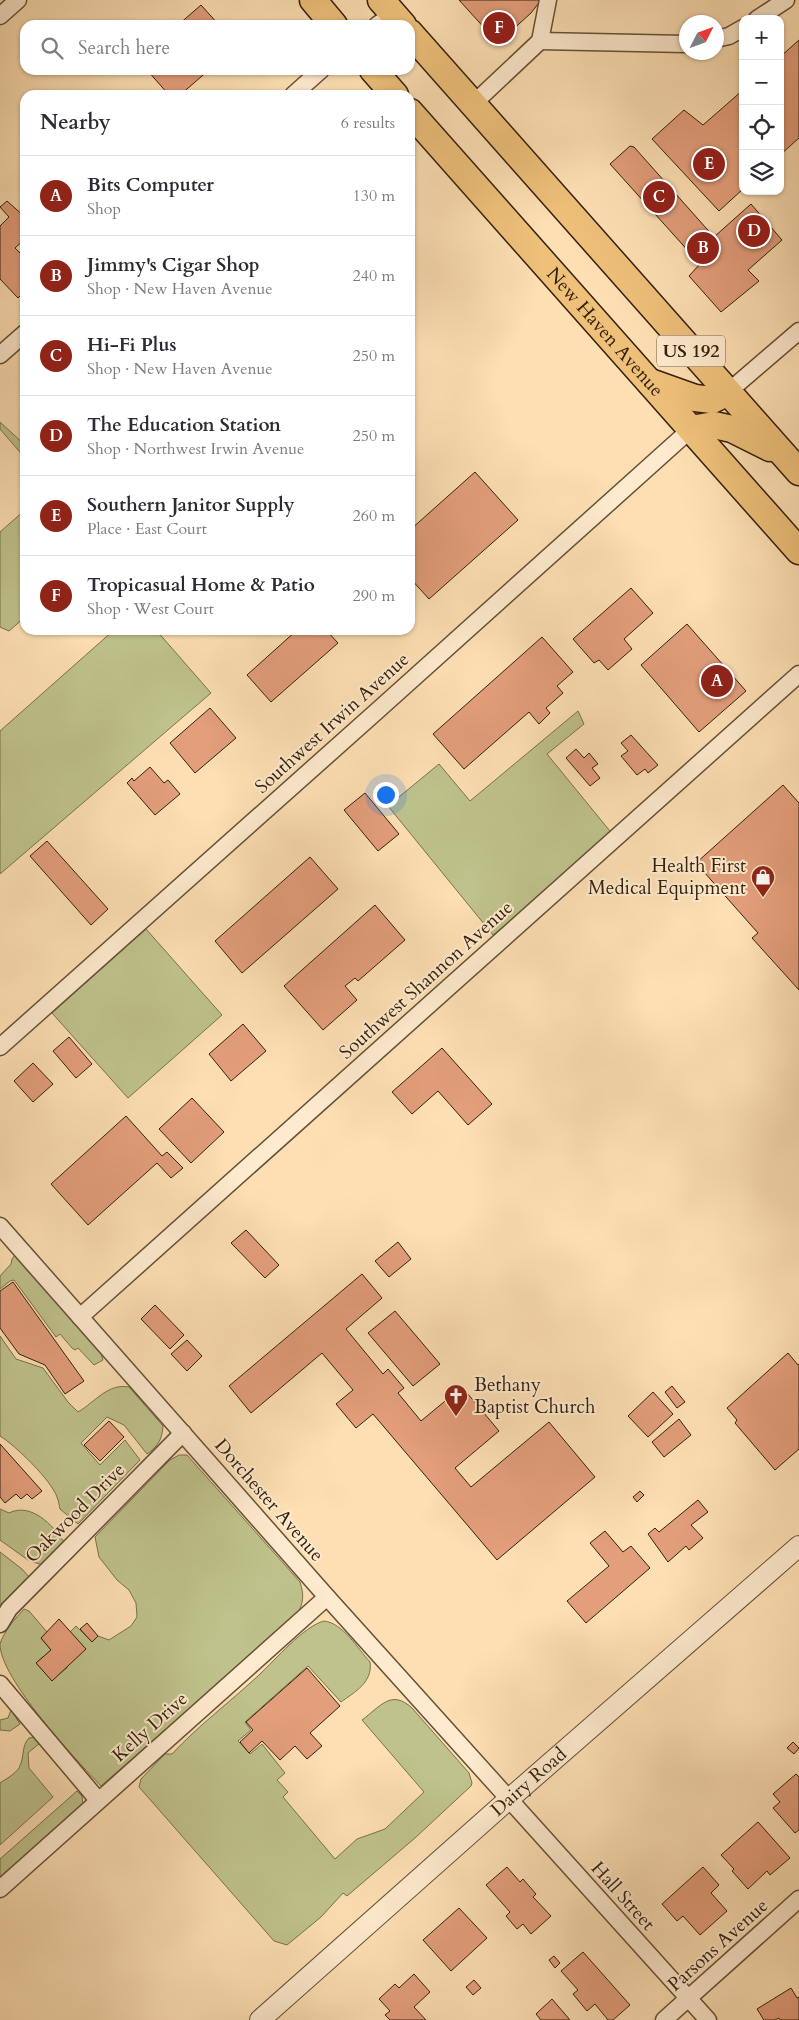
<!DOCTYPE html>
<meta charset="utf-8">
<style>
:root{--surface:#fff;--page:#f7f7f7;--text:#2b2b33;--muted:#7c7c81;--line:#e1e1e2;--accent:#8f2418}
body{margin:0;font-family:Cardo,serif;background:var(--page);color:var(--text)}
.controls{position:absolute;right:15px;top:15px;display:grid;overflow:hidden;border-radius:10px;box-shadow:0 1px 4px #0004}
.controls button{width:45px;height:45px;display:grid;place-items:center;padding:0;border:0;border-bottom:1px solid var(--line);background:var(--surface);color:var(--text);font:25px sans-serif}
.compass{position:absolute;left:679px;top:15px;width:45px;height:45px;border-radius:50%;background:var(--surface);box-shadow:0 1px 4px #0004;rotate:48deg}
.you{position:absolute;left:385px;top:794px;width:18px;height:18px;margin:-12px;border:4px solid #fff;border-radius:50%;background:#1a73e8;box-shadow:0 0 0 8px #1a73e833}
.badge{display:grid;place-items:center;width:32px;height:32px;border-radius:50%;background:var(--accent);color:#fff;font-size:16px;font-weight:700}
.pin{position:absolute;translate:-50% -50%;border:2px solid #fff;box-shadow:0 1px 5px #0006}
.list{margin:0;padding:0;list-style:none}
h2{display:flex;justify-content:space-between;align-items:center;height:65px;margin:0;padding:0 20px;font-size:21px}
h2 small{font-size:16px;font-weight:400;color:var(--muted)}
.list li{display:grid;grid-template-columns:32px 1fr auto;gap:15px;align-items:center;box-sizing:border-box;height:80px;padding:0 20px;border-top:1px solid var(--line)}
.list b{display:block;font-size:19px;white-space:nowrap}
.list p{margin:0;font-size:16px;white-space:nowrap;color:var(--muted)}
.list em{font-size:16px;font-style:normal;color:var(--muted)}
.icon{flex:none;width:28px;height:28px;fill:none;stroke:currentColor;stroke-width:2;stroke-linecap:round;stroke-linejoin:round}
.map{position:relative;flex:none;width:799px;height:2020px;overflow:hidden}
.search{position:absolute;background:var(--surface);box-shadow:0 1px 4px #0004;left:20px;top:20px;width:395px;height:55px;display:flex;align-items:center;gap:12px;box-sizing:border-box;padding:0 18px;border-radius:15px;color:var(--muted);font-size:19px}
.panel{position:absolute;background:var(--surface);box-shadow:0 1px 4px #0004;left:20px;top:90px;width:395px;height:545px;border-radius:15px}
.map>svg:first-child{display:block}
.green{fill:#bfc28c;stroke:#79714c}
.building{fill:#e39e7b;stroke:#33200c}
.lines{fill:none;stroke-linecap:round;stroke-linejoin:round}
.minor-casing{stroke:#665036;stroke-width:19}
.tertiary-casing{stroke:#665036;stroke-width:22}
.primary-casing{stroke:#33200c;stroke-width:29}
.minor{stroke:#feeace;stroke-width:16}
.tertiary{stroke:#feeace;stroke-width:20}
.primary{stroke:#eec07a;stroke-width:26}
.labels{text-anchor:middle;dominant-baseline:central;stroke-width:4;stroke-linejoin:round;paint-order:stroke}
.shield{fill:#feeace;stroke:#705d46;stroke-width:1}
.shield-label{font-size:18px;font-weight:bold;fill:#33200c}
.street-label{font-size:19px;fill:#33200c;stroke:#feeace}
.poi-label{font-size:19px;fill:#33200c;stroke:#feeace;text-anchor:end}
</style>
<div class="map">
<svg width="799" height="2020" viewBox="0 0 799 2020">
<rect width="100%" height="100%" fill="#fddfb3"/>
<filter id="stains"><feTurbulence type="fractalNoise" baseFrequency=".004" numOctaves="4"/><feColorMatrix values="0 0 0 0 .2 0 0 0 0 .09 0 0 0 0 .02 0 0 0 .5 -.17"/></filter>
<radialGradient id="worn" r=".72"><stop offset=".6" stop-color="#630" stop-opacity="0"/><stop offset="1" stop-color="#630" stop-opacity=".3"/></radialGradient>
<!-- green -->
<g class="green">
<path d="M0,422L25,445V458L0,429Z"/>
<path d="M25,510V617L9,631L0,627V532Z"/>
<path d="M114,630H156L211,693L0,874V731Z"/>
<path d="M578,711L584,724L547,754L614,836L493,935L388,806L439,764L470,801Z"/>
<path d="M146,929L222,1015L128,1098L52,1013Z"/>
<path d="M15,1255L101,1354L103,1360L94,1365L78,1348L75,1350L72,1348L60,1334L56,1337L14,1280L10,1281L0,1289V1276L11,1264L12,1259Z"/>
<path d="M0,1336L16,1359L43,1368L68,1402L78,1412C95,1402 108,1383 129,1387L163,1426C162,1440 158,1446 147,1454L124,1425L107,1417L81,1443L100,1465L125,1440L140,1460L78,1524L60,1509C59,1506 59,1501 57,1497C51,1480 16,1446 0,1436Z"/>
<path d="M179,1455H187L300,1582C304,1594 304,1603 297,1614L101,1786C77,1761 0,1679 0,1644C4,1631 15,1619 24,1609L29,1611L47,1632L41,1638L51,1650L36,1663L52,1680L67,1668L70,1632L76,1626L92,1642L98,1636L109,1640L131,1626L137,1617L136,1603L129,1590L117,1580L99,1557L95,1537L170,1460Z"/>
<path d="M0,1509L9,1513C31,1502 53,1525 64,1542L42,1565L28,1560L0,1540Z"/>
<path d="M0,1552L22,1569L30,1578L16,1590L0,1610Z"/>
<path d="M324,1621C343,1623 358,1649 370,1662C373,1682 355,1692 341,1702L308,1666L245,1722L251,1730L238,1741L250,1754L262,1744L285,1773L277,1780L288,1792L283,1797L335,1859L357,1839L385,1829L424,1792L362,1720C381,1706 391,1689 412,1708L469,1773L472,1783L471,1786L415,1838L347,1896L343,1893L321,1917L287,1945L274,1941L139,1787L141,1779L165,1754H172C199,1725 230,1702 259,1675C275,1660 304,1626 324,1621Z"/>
<path d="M11,1710L20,1724L10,1731L0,1730V1720L8,1718Z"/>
<path d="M35,1737L40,1743L28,1753L29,1768L53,1797L0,1845V1783C6,1779 15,1774 19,1768C25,1757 21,1746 29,1738Z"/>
<path d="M77,1791L82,1796L83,1805L0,1879V1859Z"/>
</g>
<!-- building -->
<g class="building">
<path d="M459,0H541L531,13L498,43Z"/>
<path d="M201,5L219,25H178Z"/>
<path d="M799,40V138L780,155V57Z"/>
<path d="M147,70H209L180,95H169Z"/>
<path d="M743,90V189L719,211L652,139L684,110L703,125Z"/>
<path d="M630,146L634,147L714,237L751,204L782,240L748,270L759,281L721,312L689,276L700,264L610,164Z"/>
<path d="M7,201L25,217V239L15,248L25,258V291L18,298L0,279V226L9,217L0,207Z"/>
<path d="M475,472L518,520L429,599L410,578V530Z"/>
<path d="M631,588L653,613L624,639L632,649L608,670L599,660L594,663L573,639Z"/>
<path d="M687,624L746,691L699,732L641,665Z"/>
<path d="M297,630H326L338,643L271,702L247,675Z"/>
<path d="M542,637L573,672L557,686L563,693L546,708L550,713L539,724L529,712L464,769L433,734Z"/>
<path d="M210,708L236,738L195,773L170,743Z"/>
<path d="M631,735L658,765L648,773L645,769L637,775L621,756L628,751L621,743Z"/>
<path d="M576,749L584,758L589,753L598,764L592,768L600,778L590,786L566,758Z"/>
<path d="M150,767L164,783L168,780L180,794L155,815L127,783L132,778L134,781Z"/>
<path d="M783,785L799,803V990L752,938L758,933L696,863Z"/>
<path d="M365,793L399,834L378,851L344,810Z"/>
<path d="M47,841L108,909L91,925L30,856Z"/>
<path d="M310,857L338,889L242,973L215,941Z"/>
<path d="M375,905L405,940L358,981L355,978L345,986L357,1000L323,1030L284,986Z"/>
<path d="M243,1024L266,1051L231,1081L209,1054Z"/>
<path d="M69,1037L92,1064L76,1078L53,1051Z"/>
<path d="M442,1048L492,1104L468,1125L438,1091L412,1114L392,1092Z"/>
<path d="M33,1063L53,1084L33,1102L14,1081Z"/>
<path d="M192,1098L224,1132L191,1163L159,1129Z"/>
<path d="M126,1116L162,1156L167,1152L183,1168L171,1178L157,1163L88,1225L51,1184Z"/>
<path d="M246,1230L279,1265L265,1278L231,1243Z"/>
<path d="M398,1242L411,1259L389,1277L375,1261Z"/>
<path d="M362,1274L382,1298L346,1329L383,1374L388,1369L404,1388L398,1393L421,1421L462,1387L499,1431L455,1468L471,1487L549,1422L595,1477L497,1560L373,1414L356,1428L336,1404L353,1390L322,1353L251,1413L229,1386Z"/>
<path d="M13,1282L84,1381L65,1394L45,1365L19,1354L0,1328V1291Z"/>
<path d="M155,1305L184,1335L170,1349L141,1319Z"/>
<path d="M395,1311L440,1364L413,1386L368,1333Z"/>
<path d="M187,1340L202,1356L187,1371L171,1354Z"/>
<path d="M788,1353L798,1365L799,1364V1449L775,1470L735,1423L737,1420L727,1408Z"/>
<path d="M672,1386L685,1402L677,1408L665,1392Z"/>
<path d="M653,1392L673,1414L648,1437L628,1416Z"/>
<path d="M679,1419L691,1435L664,1457L652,1442Z"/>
<path d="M109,1421L124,1437L100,1461L84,1445Z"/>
<path d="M0,1444L42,1491L32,1499L27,1494L21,1499L16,1494L5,1503L0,1497Z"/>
<path d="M640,1491L644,1495L637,1502L633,1497Z"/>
<path d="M698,1500L708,1512L691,1525L703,1538L689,1550L686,1546L668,1562L648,1534L655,1528L659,1532Z"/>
<path d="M605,1531L623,1552L631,1546L650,1568L586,1623L567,1601L609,1566L590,1543Z"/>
<path d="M59,1619L86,1649L52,1681L36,1663L51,1650L41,1638Z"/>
<path d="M87,1623L98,1636L92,1642L80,1629Z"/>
<path d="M307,1668L340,1706L310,1733L322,1746L307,1759L295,1746L280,1760L262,1741L249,1753L240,1742L253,1730L246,1722Z"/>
<path d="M793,1742L799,1748L794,1754L787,1748Z"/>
<path d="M796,1774L799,1777V1830L795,1833L773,1808L780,1802L773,1794Z"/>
<path d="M758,1822L790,1858L770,1875L767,1871L748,1889L732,1871L734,1869L721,1855Z"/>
<path d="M507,1867L520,1882L523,1879L536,1894L533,1897L551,1916L531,1934L523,1924L517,1929L506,1916L510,1912L486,1885Z"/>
<path d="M703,1867L719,1885L711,1893L727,1911L700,1935L683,1916L677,1921L662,1904Z"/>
<path d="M459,1908L487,1938L451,1971L423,1940Z"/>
<path d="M583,1952L630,2005L613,2020H608L595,2004L587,2011L573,1994L578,1990L561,1971Z"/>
<path d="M554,1956L560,1963L555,1968L549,1960Z"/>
<path d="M414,1974L430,1992L414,2007L426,2020H390L385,2015L390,2011L379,1999L395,1984L399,1988Z"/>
<path d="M474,1980L481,1988L473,1995L466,1987Z"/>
<path d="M791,1988L797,1998L799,1997V2020H780L779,2018L775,2020H764L757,2009Z"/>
<path d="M552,1999L570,2020H541L536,2014Z"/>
</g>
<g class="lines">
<!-- minor casing -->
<g class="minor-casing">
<g id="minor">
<path d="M0,16L18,0"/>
<path d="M757,19L786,0"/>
<path d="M377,25L393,14"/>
<path d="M716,39L729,36L743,28"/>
<path d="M540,41L686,44"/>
<path d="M293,95L321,70"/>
<path d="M472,105L540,41L548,0"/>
<path d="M0,355L25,333"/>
<path d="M728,392L799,331"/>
<path d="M0,1047L377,711L691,429"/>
<path d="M0,1226L327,1597L708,2020"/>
<path d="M80,1317L799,674"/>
<path d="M0,1624L9,1609L183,1433"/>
<path d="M0,1684L98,1800"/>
<path d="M0,1889L327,1597"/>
<path d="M664,2020L799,1899"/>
</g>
</g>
<!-- tertiary casing -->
<g class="tertiary-casing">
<g id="tertiary">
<path id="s1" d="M260,2020L509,1799L799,1546"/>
</g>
</g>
<!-- primary casing -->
<g class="primary-casing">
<g id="primary">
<path d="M313,0L334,25"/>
<path d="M381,0L403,25"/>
<path d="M410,33L799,472"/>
<path d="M373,70L395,95"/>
<path id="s2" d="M410,112L799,551"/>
<path d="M650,382L695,398L712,400L728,392"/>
<path d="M691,429L714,425L732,429L770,448"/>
</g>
</g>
<!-- minor -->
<use href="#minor" class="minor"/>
<!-- tertiary -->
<use href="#tertiary" class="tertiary"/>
<!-- primary -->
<use href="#primary" class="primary"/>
</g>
<!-- icons -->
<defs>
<g id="shop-pin" transform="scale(1.25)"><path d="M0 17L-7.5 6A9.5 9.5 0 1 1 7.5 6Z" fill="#8f2418" stroke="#feeace"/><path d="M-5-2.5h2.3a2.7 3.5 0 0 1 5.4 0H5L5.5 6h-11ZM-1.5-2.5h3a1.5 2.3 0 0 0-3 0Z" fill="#fff"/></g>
<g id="church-pin" transform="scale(1.25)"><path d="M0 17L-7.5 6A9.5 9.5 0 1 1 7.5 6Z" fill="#8f2418" stroke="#feeace"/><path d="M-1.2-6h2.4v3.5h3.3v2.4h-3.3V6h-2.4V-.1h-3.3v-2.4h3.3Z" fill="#fff"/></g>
</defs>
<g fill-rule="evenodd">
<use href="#shop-pin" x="763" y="877"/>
<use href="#church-pin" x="456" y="1396"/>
</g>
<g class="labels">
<!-- shield labels -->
<rect class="shield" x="657" y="335.5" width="68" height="31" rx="4"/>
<g class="shield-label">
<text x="691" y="351">US 192</text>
</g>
<!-- street labels -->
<g class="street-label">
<text stroke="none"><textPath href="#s2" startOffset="294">New Haven Avenue</textPath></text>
<text transform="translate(332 723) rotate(-42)">Southwest Irwin Avenue</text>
<text transform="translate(426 980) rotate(-42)">Southwest Shannon Avenue</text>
<text transform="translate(269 1500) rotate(49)">Dorchester Avenue</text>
<text transform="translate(75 1513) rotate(-45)">Oakwood Drive</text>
<text transform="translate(150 1727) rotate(-42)">Kelly Drive</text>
<text stroke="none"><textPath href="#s1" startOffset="359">Dairy Road</textPath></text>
<text transform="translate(623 1896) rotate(48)">Hall Street</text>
<text transform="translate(718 1945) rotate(-42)">Parsons Avenue</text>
</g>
<!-- poi labels -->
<g class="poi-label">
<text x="746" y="866">Health First<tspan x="746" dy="22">Medical Equipment</tspan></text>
<text x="474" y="1385" text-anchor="start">Bethany<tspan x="474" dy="22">Baptist Church</tspan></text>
</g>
</g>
<rect width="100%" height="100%" filter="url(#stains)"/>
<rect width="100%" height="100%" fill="url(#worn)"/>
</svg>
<div class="controls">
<button>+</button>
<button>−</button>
<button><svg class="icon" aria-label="locate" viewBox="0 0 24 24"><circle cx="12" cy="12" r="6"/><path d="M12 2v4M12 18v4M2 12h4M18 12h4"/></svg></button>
<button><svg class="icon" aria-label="layers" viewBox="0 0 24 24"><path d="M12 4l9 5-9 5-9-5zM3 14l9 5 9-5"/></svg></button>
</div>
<svg class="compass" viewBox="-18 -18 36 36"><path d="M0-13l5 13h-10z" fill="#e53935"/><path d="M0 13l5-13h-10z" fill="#7c7c81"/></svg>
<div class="you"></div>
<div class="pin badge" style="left:717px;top:681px">A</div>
<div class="pin badge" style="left:703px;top:248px">B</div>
<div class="pin badge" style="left:659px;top:197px">C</div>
<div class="pin badge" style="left:754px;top:231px">D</div>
<div class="pin badge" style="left:709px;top:164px">E</div>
<div class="pin badge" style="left:499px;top:28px">F</div>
<div class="search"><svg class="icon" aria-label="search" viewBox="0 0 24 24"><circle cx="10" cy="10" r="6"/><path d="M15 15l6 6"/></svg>Search here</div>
<section class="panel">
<h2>Nearby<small>6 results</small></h2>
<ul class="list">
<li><span class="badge">A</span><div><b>Bits Computer</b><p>Shop</p></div><em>130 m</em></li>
<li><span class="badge">B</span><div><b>Jimmy's Cigar Shop</b><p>Shop · New Haven Avenue</p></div><em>240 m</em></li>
<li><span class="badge">C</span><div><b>Hi-Fi Plus</b><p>Shop · New Haven Avenue</p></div><em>250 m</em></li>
<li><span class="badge">D</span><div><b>The Education Station</b><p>Shop · Northwest Irwin Avenue</p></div><em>250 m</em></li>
<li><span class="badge">E</span><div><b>Southern Janitor Supply</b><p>Place · East Court</p></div><em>260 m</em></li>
<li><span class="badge">F</span><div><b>Tropicasual Home &amp; Patio</b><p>Shop · West Court</p></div><em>290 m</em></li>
</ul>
</section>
</div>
